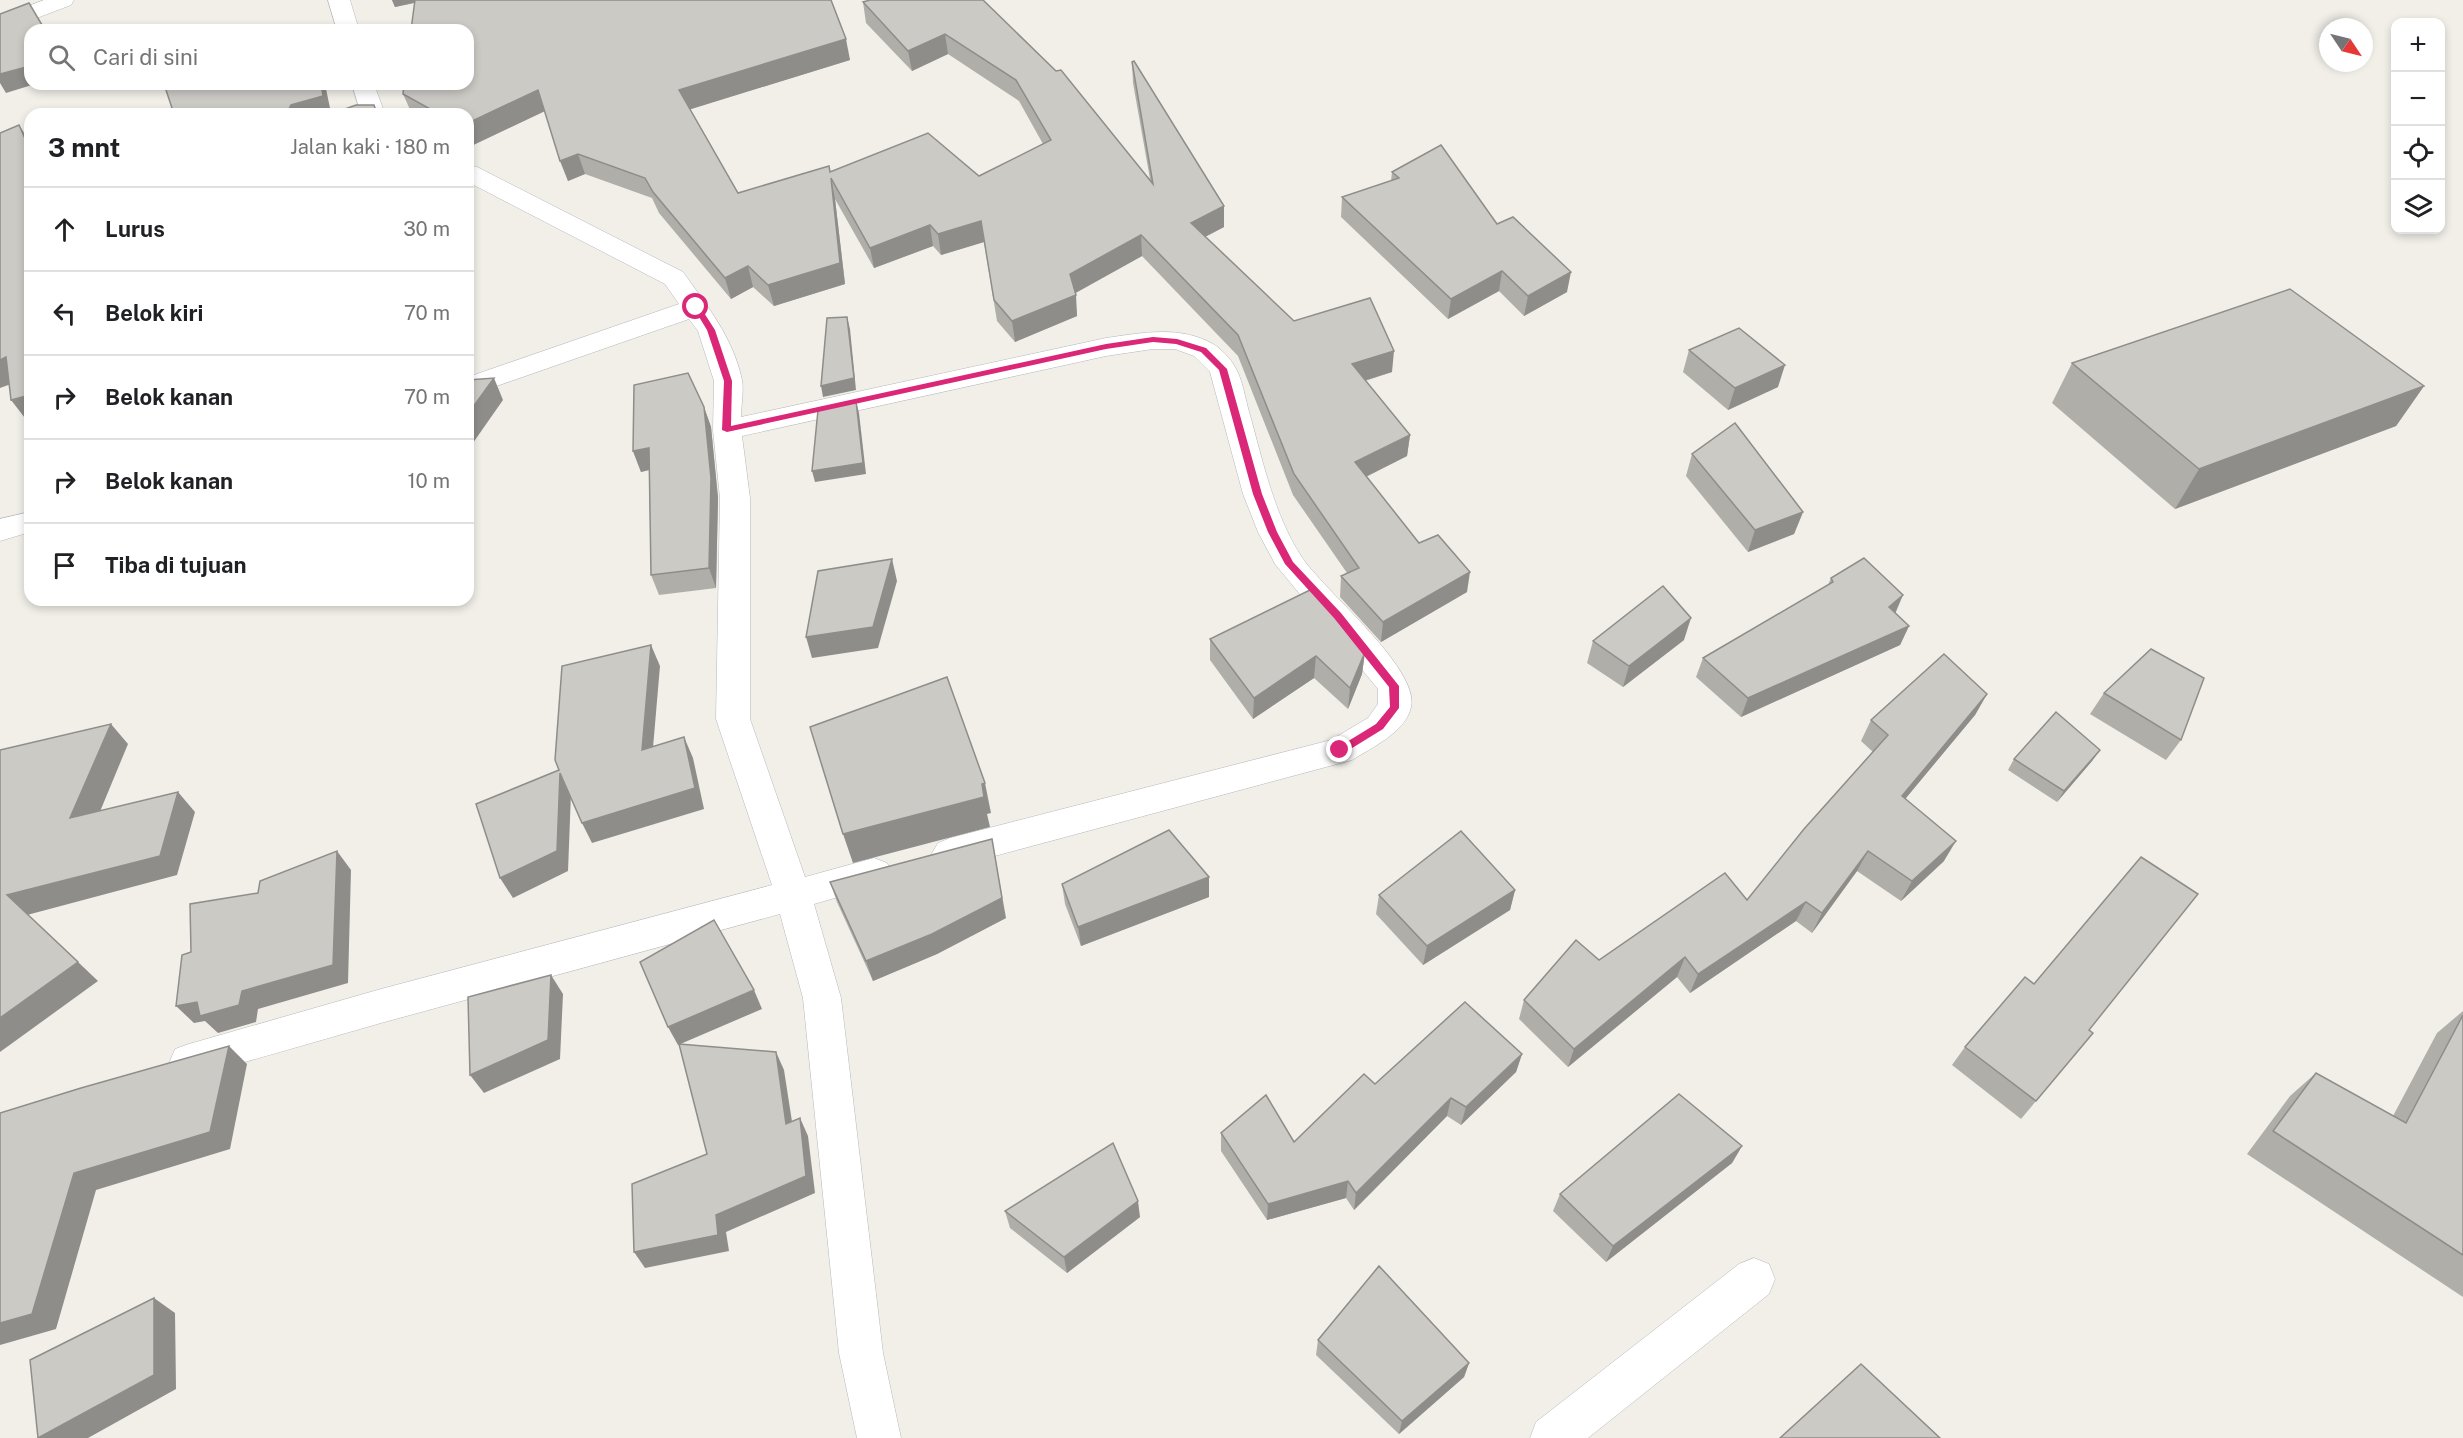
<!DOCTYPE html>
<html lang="id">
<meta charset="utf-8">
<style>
:root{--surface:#fff;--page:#f6f6f6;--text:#202124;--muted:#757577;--line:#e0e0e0}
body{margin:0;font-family:"Public Sans",sans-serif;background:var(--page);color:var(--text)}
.controls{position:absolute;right:18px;top:18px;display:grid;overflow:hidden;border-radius:12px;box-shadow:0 3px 9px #0003}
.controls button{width:54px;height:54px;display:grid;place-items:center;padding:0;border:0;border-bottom:2px solid var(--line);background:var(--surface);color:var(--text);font:30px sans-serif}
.compass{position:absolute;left:2319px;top:18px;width:54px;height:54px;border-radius:50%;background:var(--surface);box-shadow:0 3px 9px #0003;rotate:125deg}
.stop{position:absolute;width:18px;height:18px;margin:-14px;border:4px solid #db2777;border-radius:50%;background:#fff}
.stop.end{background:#db2777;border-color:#fff;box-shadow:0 2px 6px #0008}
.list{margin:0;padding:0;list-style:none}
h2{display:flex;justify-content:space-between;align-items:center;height:78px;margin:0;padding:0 24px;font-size:26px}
h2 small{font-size:20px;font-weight:400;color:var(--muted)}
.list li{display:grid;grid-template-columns:39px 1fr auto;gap:18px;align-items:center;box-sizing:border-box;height:84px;padding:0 24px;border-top:2px solid var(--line)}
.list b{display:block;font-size:22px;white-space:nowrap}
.list em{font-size:20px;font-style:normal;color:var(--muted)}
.icon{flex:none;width:33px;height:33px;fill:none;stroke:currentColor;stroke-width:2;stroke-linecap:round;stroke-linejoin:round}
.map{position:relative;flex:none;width:2463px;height:1438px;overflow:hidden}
.search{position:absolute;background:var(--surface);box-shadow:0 3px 9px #0003;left:24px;top:24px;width:450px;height:66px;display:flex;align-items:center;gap:15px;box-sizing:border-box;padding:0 21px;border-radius:18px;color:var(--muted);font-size:22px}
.panel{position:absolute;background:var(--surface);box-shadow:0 3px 9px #0003;left:24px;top:108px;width:450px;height:498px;border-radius:18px}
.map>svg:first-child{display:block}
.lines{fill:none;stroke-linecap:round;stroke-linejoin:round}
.street-casing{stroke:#b5b8bc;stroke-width:1}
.street{fill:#fff;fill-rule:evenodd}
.wall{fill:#afaea9}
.shaded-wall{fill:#8f8d8a}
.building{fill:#cccac5;stroke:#8f8d8a;stroke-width:1.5}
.route{fill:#db2777}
</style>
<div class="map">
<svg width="2463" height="1438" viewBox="0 0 2463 1438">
<rect width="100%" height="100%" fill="#f1efe8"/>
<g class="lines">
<!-- street casing -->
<g class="street-casing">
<g id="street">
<path d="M44,0H74L71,5L0,32V17Z"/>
<path d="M328,0H350L359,30H337Z"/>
<path d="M352,84H374L385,114H361Z"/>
<path d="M468,165L477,167L683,272C707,306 733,337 742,380C744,392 741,406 741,417L1106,338C1141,333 1180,325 1213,344C1220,348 1231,359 1235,367C1243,380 1245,399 1250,415C1263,462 1274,514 1301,556C1322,589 1420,668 1411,707C1406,732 1371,748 1352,760L950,868L938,863L932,853L938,843L950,838L1331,740L1368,718L1378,704V689L1275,564L1258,532L1243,494L1210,372L1194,356L1175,349H1153L1106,356L742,436L750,498V719L805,877L874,858L887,863L892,873L887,883L814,904L841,998L883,1353L901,1438H857L839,1353L803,998L780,914L381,1023L189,1078L175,1073L170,1061L175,1049L189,1044L381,989L772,885L716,719L720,498L713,430L714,381L698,331L689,319L468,396V377L679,304L665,284L468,182Z"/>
<path d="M30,512V532L0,541V519Z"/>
<path d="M1754,1258L1769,1264L1775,1279L1769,1294L1588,1438H1530L1536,1422L1739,1264Z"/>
</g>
</g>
<!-- street -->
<use href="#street" class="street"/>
</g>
<!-- wall -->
<g class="wall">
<path d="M392,0H831L850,60L690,109L738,193L831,171L979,176L1043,144L1019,101L948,54L912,71L866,23L863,2L983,0L1150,179L1133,83L1132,62L1224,227L1205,237L1294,321L1392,372L1365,381L1410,435L1407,456L1366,477L1419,543L1467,592L1381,642L1340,597L1341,576L1347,573L1293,495L1238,356L1142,256L1075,293L1077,316L1015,342L997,321L984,242L941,255L933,246L874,268L835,199L845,284L774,306L753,287L731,299L659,213L652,198L585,174L568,181L545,111L469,147L468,146V114H412L403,94L468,84L415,3L395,7Z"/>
<path d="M1392,172L1497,224L1567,292L1524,316L1499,291L1448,319L1341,217L1342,197L1391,181Z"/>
<path d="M1689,350L1778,387L1728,410L1683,372Z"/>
<path d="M2072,363L2424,386L2396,426L2175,509L2052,403Z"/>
<path d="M704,407L711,427L718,498L716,588L659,595L651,575L649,470L641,472L633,451Z"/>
<path d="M1692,454L1803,512L1794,534L1748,552L1686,476Z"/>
<path d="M1831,578L1895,613L1909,626L1900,645L1741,717L1696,677L1703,658L1828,585Z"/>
<path d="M1210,639L1365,652L1362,674L1348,709L1314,678L1253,719L1210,660Z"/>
<path d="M1684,640L1623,687L1587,663L1593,641Z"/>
<path d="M2104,693L2181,740L2166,760L2090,714Z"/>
<path d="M1987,694L1975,715L1905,799L1944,861L1901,901L1857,871L1812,933L1796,921L1690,993L1677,977L1568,1067L1519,1019L1524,1000L1599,960L1747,900L1873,752L1861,741L1871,720Z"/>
<path d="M2100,750L2092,761L2057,802L2008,770L2014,759Z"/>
<path d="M830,882L1006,918L937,954L873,981L837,902Z"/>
<path d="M1062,884L1209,897L1081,946L1065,904Z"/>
<path d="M1515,890L1510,910L1423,965L1376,914L1379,895Z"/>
<path d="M2034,984L2093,1033L2021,1119L1952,1065L1965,1047Z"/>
<path d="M2463,1011V1297L2247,1154L2290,1096L2316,1073L2393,1116L2437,1033Z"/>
<path d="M1522,1054L1516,1072L1461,1125L1447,1116L1354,1210L1346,1198L1267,1220L1221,1151V1133L1294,1142L1375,1084Z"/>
<path d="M1742,1146L1732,1163L1606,1262L1553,1211L1560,1194Z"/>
<path d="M1005,1211L1140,1217L1067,1273L1010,1228Z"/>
<path d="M1318,1340L1469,1363L1464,1377L1399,1434L1316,1355Z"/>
</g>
<!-- shaded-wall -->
<g class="shaded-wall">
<path d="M392,0H426L395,7Z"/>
<path d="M945,34L948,54L912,71L908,51Z"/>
<path d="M846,39L850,60L685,111L679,90Z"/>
<path d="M30,66V84H35L6,93L0,83V74Z"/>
<path d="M321,84H325L331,113L327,114H278Z"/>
<path d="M538,90L545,111L469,147L468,145V123Z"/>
<path d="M19,125L30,142V150Z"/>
<path d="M578,154L585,174L568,181L560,161Z"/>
<path d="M831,178L835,199L845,284L774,306L768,285Z"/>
<path d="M1224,206V227L1191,244V223Z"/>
<path d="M981,221L984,242L941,255L938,234Z"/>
<path d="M930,225L933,246L874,268L870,248Z"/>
<path d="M1141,235L1142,256L1072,295L1070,274Z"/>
<path d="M748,266L753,287L731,299L725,278Z"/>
<path d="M1502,271L1499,291L1448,319L1451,299Z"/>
<path d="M1571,272L1567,292L1524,316L1528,296Z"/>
<path d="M1076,295L1077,316L1015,342L1012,321Z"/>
<path d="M847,317L850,329L856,390L823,397L821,386Z"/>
<path d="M1394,351L1392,372L1350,385L1352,364Z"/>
<path d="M6,357L22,380L0,388V360Z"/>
<path d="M1785,365L1778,387L1728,410L1735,388Z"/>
<path d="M494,378L503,400L468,450V414Z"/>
<path d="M2424,386L2396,426L2175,509L2199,469Z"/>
<path d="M30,395V422H28L11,400Z"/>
<path d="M856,401L859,413L866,474L815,482L812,471Z"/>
<path d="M704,407L711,427L718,498L716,588L709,568Z"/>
<path d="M1410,435L1407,456L1353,483L1355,462Z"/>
<path d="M649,448L657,468L641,472L633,451Z"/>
<path d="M1803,512L1794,534L1748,552L1755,530Z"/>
<path d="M892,559L897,581L878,648L812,658L806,637Z"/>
<path d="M1470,572L1467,592L1381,642L1383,622Z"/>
<path d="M1903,595L1895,614L1889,607Z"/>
<path d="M1691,618L1684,640L1623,687L1629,666Z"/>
<path d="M1909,626L1900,645L1741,717L1748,698Z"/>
<path d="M651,645L660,666L651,771L642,750Z"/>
<path d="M1365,652L1362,674L1348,709L1350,688Z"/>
<path d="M1316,656L1314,678L1253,719L1254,698Z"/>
<path d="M1987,694L1975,715L1891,816L1902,796Z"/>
<path d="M111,724L128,744L89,838L70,818Z"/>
<path d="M684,737L693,758L704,809L592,843L582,823Z"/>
<path d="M2100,750L2092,761L2057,802L2064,791Z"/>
<path d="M560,773L571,793L568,871L513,898L500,878Z"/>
<path d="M985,783L991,813L987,814L990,827L853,863L843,834Z"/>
<path d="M178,792L195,812L177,875L27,915L7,895Z"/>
<path d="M992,839L1006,918L937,954L873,981L866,961Z"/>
<path d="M1956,841L1944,861L1901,901L1912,881Z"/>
<path d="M337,851L351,870L348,983L258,1009L256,1022L218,1033L205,1021L194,1023L176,1006L242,991Z"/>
<path d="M1868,851L1857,871L1812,933L1822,913Z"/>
<path d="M1209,877V897L1081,946L1078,927Z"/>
<path d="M1515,890L1510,910L1423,965L1427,946Z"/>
<path d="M1806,902L1796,921L1690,993L1698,974Z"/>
<path d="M1685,957L1677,977L1568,1067L1574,1049Z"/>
<path d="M78,962L98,981L0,1052V1018Z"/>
<path d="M551,975L563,994L560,1059L484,1093L470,1075Z"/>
<path d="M754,990L762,1009L678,1045L668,1027Z"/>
<path d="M229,1046L247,1064L230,1149L96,1190L56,1329L0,1345V1323L74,1173Z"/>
<path d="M776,1052L784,1070L795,1141L786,1124Z"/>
<path d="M1522,1054L1516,1072L1461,1125L1466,1107Z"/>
<path d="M1451,1098L1447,1116L1354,1210L1356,1193Z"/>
<path d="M800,1118L808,1136L815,1193L726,1232L729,1251L645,1268L634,1252L716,1215Z"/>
<path d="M1742,1146L1732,1163L1606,1262L1613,1246Z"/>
<path d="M1348,1181L1346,1198L1267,1220L1268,1204Z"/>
<path d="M1138,1201L1140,1217L1067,1273L1064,1257Z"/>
<path d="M154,1298L175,1313L176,1389L88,1438H39Z"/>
<path d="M1469,1363L1464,1377L1399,1434L1402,1421Z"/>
</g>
<!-- building -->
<g class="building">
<path d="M415,0H831L846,39L679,90L738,193L829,166L830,172L928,133L979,176L1051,140L1016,80L945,34L908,51L863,2L870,0H983L1056,71L1061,70L1153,184L1132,62L1134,61L1224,206L1191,223L1294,321L1370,298L1394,351L1352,364L1410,435L1355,462L1419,543L1438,535L1470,572L1383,622L1341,576L1359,568L1294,474L1238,335L1141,235L1070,274L1076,295L1012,321L994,300L981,221L938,234L930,225L870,248L831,178L840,263L768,285L748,266L725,278L653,192L645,178L578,154L560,161L538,90L468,123V114H439L403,94L404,84H468V30H411Z"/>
<path d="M29,3L45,30H30V66L0,74V14Z"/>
<path d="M164,84H321L323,96L291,105L288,111L278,114H174Z"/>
<path d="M356,105H374L377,114H331Z"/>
<path d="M19,125L30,150V395L11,400L6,357L0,360V133Z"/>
<path d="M1441,145L1497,224L1513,217L1571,272L1528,296L1502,271L1451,299L1342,197L1399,178L1392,172Z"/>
<path d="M2290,289L2424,386L2199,469L2072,363Z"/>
<path d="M847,317L854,378L821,386L827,318Z"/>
<path d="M1739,328L1785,365L1735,388L1689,350Z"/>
<path d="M688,373L704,407L711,478L709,568L651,575L649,448L633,451L634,385Z"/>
<path d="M494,378L468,414V380Z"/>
<path d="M856,401L863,463L812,471L818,410Z"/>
<path d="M1735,423L1803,512L1755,530L1692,454Z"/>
<path d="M1864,558L1903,595L1889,607L1909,626L1748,698L1703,658L1833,582L1831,578Z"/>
<path d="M892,559L873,627L806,637L818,571Z"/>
<path d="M1663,586L1691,618L1629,666L1593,641Z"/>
<path d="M1312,589L1365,652L1350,688L1316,656L1254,698L1210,639Z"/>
<path d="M651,645L642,750L684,737L695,788L582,823L560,773L557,851L500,878L476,804L559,770L555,760L562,666Z"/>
<path d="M2151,649L2204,678L2181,740L2104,693Z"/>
<path d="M1944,654L1987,694L1902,796L1956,841L1912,881L1868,851L1822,913L1806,902L1698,974L1685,957L1574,1049L1524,1000L1576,940L1599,960L1725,873L1747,900L1804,829L1888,735L1871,720Z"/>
<path d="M947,677L985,783L982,784L984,797L843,834L810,727Z"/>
<path d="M2056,712L2100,750L2064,791L2014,759Z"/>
<path d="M111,724L70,818L178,792L160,856L7,895L78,962L0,1018V750Z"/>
<path d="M1169,830L1209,877L1078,927L1062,884Z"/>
<path d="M1461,831L1515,890L1427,946L1379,895Z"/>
<path d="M992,839L1002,898L932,934L866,961L830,882Z"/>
<path d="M337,851L333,965L242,991L239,1005L200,1016L197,1002L176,1006L182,955L191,952L190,904L258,893L260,881Z"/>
<path d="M2141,857L2198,894L2089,1030L2093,1033L2036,1101L1965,1047L2025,977L2034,984Z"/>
<path d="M714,920L754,990L668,1027L640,962Z"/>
<path d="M551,975L548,1040L470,1075L468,997Z"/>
<path d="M1465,1002L1522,1054L1466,1107L1451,1098L1356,1193L1348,1181L1268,1204L1221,1133L1266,1095L1294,1142L1364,1074L1375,1084Z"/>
<path d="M2463,1015V1255L2273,1131L2316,1073L2406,1123Z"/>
<path d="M679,1044L776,1052L786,1124L800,1118L806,1176L716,1215L718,1235L634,1252L632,1184L707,1154Z"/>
<path d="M229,1046L210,1132L74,1173L32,1314L0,1323V1113L81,1088Z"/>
<path d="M1679,1094L1742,1146L1613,1246L1560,1194Z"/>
<path d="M1113,1143L1138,1201L1064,1257L1005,1211Z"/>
<path d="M1379,1266L1469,1363L1402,1421L1318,1340Z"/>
<path d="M154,1298V1375L38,1438L30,1360Z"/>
<path d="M1861,1364L1940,1438H1780Z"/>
</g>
<!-- route -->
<path class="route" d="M694,305H699L715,330L732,381L731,426L1106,344L1153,337L1177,339L1206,348L1227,369L1262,494L1277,532L1293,562L1341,613L1399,686V708L1383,729L1344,753H1337V748L1376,724L1390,707L1389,687L1334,618L1285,564L1268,532L1253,494L1219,370L1201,352L1176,344L1153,342L1106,349L727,432L722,430L724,381L707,330L693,307Z"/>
</svg>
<div class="controls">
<button>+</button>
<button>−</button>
<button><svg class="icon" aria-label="locate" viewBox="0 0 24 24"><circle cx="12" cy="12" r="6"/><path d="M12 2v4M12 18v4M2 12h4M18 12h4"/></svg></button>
<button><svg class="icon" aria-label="layers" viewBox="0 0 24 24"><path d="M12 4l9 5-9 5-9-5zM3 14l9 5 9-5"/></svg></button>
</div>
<svg class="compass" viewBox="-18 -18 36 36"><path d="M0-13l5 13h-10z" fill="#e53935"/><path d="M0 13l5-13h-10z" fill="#757577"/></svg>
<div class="stop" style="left:696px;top:307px"></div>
<div class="stop end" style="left:1340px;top:750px"></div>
<div class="search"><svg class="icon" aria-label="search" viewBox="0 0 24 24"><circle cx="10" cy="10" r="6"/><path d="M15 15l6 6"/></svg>Cari di sini</div>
<section class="panel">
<h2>3 mnt<small>Jalan kaki · 180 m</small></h2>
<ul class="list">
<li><svg class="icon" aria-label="ahead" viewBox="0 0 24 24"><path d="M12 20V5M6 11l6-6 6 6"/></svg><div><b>Lurus</b></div><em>30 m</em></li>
<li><svg class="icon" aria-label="left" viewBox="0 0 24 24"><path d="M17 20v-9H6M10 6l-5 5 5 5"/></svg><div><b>Belok kiri</b></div><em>70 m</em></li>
<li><svg class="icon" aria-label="right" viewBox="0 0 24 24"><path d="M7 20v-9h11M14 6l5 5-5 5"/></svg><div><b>Belok kanan</b></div><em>70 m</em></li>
<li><svg class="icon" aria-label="right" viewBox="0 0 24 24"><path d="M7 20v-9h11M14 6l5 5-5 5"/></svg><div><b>Belok kanan</b></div><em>10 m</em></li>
<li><svg class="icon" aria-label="arrive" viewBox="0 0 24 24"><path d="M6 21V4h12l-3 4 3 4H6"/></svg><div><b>Tiba di tujuan</b></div></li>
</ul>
</section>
</div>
